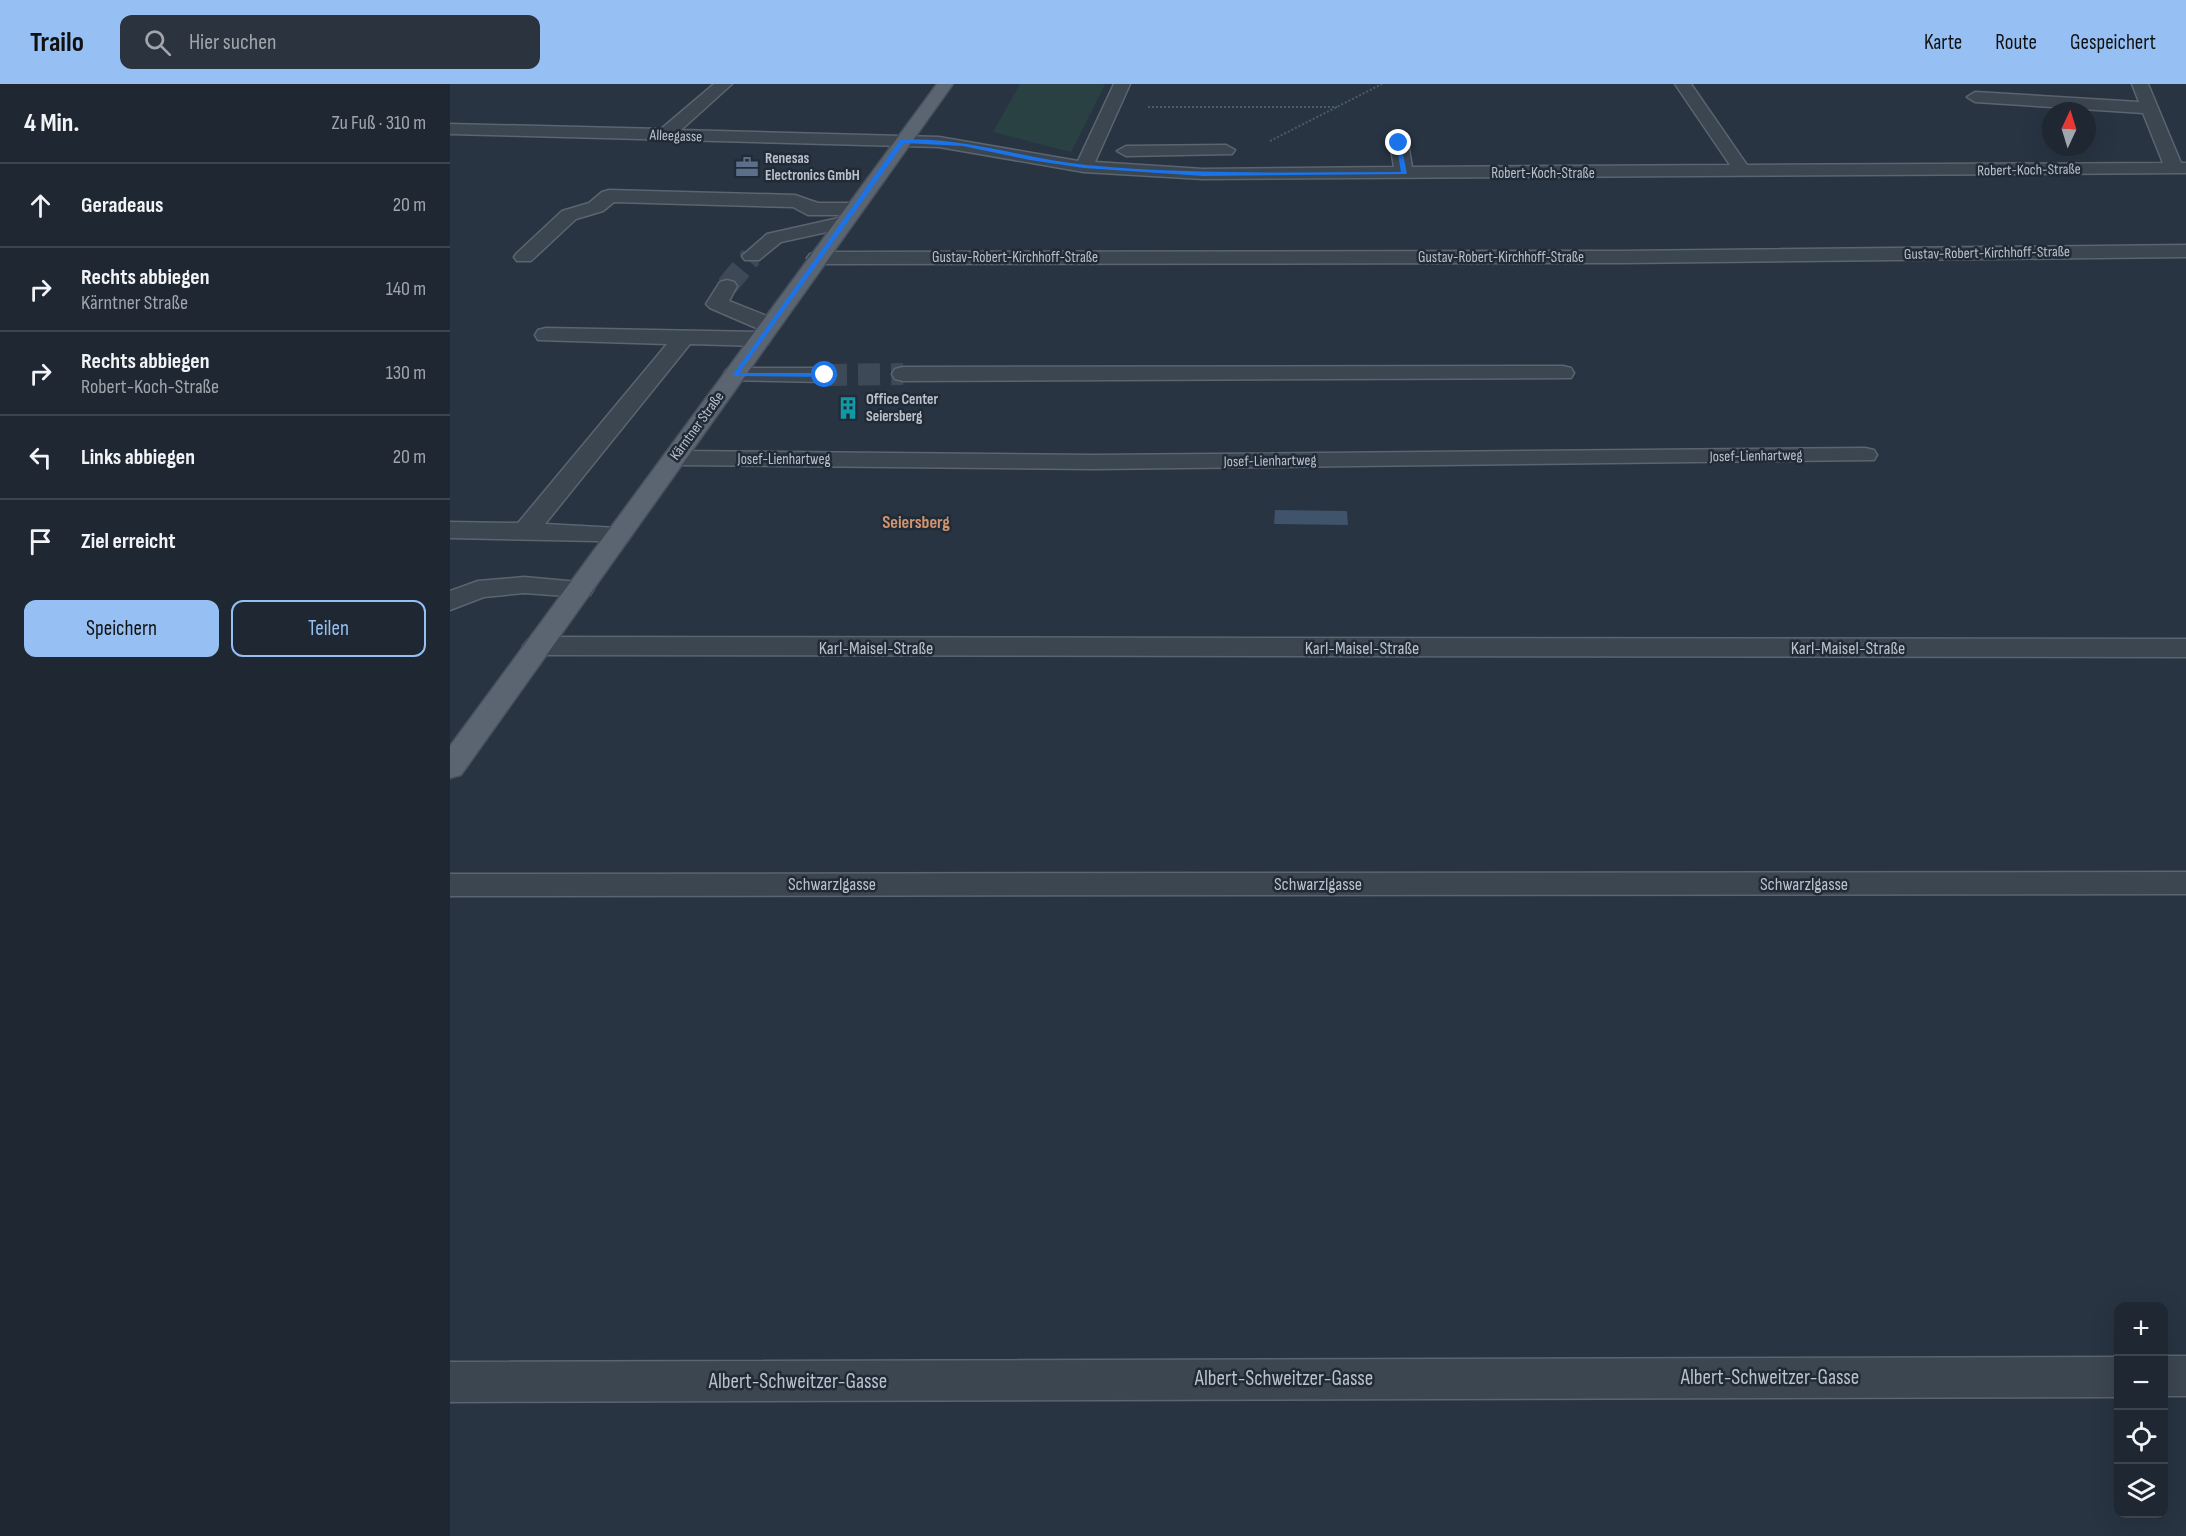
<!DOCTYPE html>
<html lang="de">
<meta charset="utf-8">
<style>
:root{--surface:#1e2732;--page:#2b333e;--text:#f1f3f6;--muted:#a1a5ac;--line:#3c444d;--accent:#96bff3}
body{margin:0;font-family:"Sofia Sans Condensed",sans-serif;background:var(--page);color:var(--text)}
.controls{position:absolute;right:18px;bottom:18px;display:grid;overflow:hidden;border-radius:12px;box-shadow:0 6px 24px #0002}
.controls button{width:54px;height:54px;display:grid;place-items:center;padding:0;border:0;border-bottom:2px solid var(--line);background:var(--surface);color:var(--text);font:30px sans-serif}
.compass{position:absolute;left:1592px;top:18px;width:54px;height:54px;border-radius:50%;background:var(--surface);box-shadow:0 6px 24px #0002;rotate:4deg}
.stop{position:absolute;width:18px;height:18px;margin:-14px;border:4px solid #1a73e8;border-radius:50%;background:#fff}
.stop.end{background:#1a73e8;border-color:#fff;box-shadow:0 2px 6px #0008}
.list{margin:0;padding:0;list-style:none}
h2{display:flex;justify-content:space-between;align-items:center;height:78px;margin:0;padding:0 24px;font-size:26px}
h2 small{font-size:20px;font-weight:400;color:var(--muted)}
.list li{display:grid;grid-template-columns:39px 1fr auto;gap:18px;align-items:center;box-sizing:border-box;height:84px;padding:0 24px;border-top:2px solid var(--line)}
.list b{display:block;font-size:22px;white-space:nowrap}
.list p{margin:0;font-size:20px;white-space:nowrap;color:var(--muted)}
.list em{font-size:20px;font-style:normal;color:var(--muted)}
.actions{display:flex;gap:12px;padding:18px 24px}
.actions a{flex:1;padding:14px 0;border:2px solid var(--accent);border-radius:12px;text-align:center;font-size:21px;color:var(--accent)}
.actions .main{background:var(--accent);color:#111}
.icon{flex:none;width:33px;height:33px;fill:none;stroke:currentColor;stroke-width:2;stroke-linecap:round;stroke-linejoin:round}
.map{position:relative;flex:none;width:1736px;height:1452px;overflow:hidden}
header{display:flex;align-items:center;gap:36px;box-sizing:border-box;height:84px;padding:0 30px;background:var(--accent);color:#111}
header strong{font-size:28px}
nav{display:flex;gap:33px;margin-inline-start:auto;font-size:21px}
.search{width:420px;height:54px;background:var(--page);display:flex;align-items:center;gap:15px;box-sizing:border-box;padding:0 21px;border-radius:12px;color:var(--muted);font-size:22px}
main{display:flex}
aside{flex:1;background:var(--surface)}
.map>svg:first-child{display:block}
.green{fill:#2a4143}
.water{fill:#3f536a}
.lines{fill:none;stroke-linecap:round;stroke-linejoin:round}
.minor-tunnel-far1{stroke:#3e4957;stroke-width:18;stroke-dasharray:18 9;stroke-linecap:butt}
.minor-tunnel{stroke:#3e4957;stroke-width:22;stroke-dasharray:22 11;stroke-linecap:butt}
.minor-casing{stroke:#5b646f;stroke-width:3}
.major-casing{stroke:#464f5b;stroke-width:3}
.path{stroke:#495e5f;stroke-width:2;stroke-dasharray:2 2;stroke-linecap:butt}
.minor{fill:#3c4651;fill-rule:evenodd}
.major{fill:#5b6571;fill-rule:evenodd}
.route{fill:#1a73e8}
.labels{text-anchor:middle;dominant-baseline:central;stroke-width:5;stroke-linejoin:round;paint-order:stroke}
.far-street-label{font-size:15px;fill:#bac1cb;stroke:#212b37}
.far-poi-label{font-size:15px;font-weight:bold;fill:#bac1cb;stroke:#212b37;text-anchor:start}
.far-quarter-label{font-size:18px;font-weight:bold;fill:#d1946f;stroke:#212b37}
.street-label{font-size:18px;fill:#bac1cb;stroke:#212b37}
.near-street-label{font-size:21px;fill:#bac1cb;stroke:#212b37}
</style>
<header>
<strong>Trailo</strong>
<div class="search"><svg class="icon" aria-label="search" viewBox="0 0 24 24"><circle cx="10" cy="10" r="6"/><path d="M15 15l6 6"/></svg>Hier suchen</div>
<nav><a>Karte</a><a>Route</a><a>Gespeichert</a></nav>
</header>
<main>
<aside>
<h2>4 Min.<small>Zu Fuß · 310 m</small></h2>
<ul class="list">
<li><svg class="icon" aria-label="ahead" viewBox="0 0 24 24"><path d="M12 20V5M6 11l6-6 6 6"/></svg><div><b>Geradeaus</b></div><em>20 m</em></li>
<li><svg class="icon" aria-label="right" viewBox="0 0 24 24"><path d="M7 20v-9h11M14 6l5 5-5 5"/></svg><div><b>Rechts abbiegen</b><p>Kärntner Straße</p></div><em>140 m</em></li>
<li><svg class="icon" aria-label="right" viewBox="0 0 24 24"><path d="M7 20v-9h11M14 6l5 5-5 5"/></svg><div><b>Rechts abbiegen</b><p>Robert-Koch-Straße</p></div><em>130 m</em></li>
<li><svg class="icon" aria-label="left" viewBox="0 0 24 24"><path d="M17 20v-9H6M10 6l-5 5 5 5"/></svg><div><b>Links abbiegen</b></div><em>20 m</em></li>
<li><svg class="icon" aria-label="arrive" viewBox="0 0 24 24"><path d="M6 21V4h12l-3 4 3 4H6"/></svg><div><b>Ziel erreicht</b></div></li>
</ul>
<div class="actions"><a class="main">Speichern</a><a>Teilen</a></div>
</aside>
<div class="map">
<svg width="1736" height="1452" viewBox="0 0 1736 1452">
<rect width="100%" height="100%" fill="#283442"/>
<!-- green -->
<path class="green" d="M570,0H655L621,68L543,48Z"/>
<!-- water -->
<path class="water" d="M825,426L897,427L898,441L824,440Z"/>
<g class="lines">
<!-- minor-tunnel-far1 -->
<path class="minor-tunnel-far1" d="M300,175L302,172"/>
<!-- minor-tunnel -->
<g class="minor-tunnel">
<path d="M277,202L301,173"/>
<path d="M375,291L453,290"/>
</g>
<!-- minor casing -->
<g class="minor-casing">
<g id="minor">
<path d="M264,0H282L231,46L489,53L628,77L664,0H680L645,78L753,85L944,83L940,59L949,54L958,59L962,83L1280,81L1225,0H1241L1297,81L1713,79L1693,29L1525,18L1517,13L1525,8L1689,18L1682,0H1698L1731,79H1736V89L753,95L634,88L489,63L0,50V40L211,45Z"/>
<path d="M776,61L785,66L782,70L676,72L667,67L676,62Z"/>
<path d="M159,106L345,111L368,119H403L412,125L403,131H358L343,123L164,118L153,127L126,135L81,177H67L64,173L67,169L112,127L139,119L152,108Z"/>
<path d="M393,133L403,139L400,143L331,158L309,176H295L292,172L317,150Z"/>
<path d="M1736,161V173L1172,179L367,180L360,178L357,174L360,170L367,168L1172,167Z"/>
<path d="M277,196L284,198L287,202L279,217L327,236L330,241L327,246H311L260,224L256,220L270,198Z"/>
<path d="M96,244L310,248L318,250L321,255L318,260L310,262L240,260L95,440L168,444L177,446L181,452L177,458L168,460L147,457L0,454V438L68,439L217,260L88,256L85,251L88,246Z"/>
<path d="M1113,282L1121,284L1124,289L1121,294L453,297L445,295L442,290L445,285L453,283Z"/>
<path d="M284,284H375L383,286L386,291L383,296L375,298L276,296L273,291L276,286Z"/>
<path d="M1415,364L1424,366L1427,371L1424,376L644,385L225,381L216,379L213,374L216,369L225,367L644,371Z"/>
<path d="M74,493L140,499L144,505L140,511L130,513L74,509L34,513L0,526V507L28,497Z"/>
<path d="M88,553L1736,555V573L88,571L78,568L73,562L78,556Z"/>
<path d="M1736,788V810L0,812V790Z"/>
<rect x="1714" y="1272" width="22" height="40"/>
<path d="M1668,1273V1313L0,1318V1278Z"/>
</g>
</g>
<!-- major casing -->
<g class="major-casing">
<path id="major" d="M487,0H503L11,691L0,694V662Z"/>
</g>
<!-- path -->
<g class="path">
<path d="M698,23H887"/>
<path d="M820,57L932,0"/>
</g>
<!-- minor -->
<use href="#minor" class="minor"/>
<!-- major -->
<use href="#major" class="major"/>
</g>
<!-- route -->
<path class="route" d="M450,56C513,52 574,75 636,81C741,91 846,88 951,88L946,59L949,58L951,59L957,90L753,92L634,84L580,76L513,62L454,59L289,289H375L377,293L282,292Z"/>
<!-- icons -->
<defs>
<g id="office-bare" transform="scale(1.8)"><path d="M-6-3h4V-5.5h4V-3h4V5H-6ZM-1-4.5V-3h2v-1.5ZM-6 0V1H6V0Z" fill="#5c6f8a" stroke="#212b37" stroke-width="2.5" paint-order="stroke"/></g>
<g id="building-bare" transform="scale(1.8)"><path d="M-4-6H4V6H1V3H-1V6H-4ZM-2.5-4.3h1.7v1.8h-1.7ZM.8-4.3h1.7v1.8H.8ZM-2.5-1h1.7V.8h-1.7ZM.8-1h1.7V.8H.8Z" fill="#0f9aa8" stroke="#212b37" stroke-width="2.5" paint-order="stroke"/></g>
</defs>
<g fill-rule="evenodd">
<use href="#office-bare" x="297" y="83"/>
<use href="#building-bare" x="398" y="324"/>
</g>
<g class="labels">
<!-- far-street labels -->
<g class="far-street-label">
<text transform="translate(226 52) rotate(2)">Alleegasse</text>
<text transform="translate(1579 86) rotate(-1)">Robert-Koch-Straße</text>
<text x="1093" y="89">Robert-Koch-Straße</text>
<text transform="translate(1537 169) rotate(-1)">Gustav-Robert-Kirchhoff-Straße</text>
<text x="565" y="173">Gustav-Robert-Kirchhoff-Straße</text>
<text x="1051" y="173">Gustav-Robert-Kirchhoff-Straße</text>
<text transform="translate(247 342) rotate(-54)">Kärntner Straße</text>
<text transform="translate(1306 372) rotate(-1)">Josef-Lienhartweg</text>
<text x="334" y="375">Josef-Lienhartweg</text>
<text transform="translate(820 377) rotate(-1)">Josef-Lienhartweg</text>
</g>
<!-- far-poi labels -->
<g class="far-poi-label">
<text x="315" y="74">Renesas<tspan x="315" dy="17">Electronics GmbH</tspan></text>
<text x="416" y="315">Office Center<tspan x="416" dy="17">Seiersberg</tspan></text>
</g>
<!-- far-quarter labels -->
<g class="far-quarter-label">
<text x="466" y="438">Seiersberg</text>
</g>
<!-- street labels -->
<g class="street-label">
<text x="426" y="564">Karl-Maisel-Straße</text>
<text x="912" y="564">Karl-Maisel-Straße</text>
<text x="1398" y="564">Karl-Maisel-Straße</text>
<text x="382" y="800">Schwarzlgasse</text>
<text x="868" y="800">Schwarzlgasse</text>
<text x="1354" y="800">Schwarzlgasse</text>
</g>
<!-- near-street labels -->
<g class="near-street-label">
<text x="1320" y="1293">Albert-Schweitzer-Gasse</text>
<text x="834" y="1294">Albert-Schweitzer-Gasse</text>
<text x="348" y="1297">Albert-Schweitzer-Gasse</text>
</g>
</g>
</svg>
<div class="controls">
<button>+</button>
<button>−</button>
<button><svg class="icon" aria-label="locate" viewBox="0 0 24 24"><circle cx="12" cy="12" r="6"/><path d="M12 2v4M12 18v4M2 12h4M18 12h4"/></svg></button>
<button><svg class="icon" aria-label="layers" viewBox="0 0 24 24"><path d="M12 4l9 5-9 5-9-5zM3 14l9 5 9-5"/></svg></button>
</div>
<svg class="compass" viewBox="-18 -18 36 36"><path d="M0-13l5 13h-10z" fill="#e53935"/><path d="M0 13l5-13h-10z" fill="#a1a5ac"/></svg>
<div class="stop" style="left:375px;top:291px"></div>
<div class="stop end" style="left:949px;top:59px"></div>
</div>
</main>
